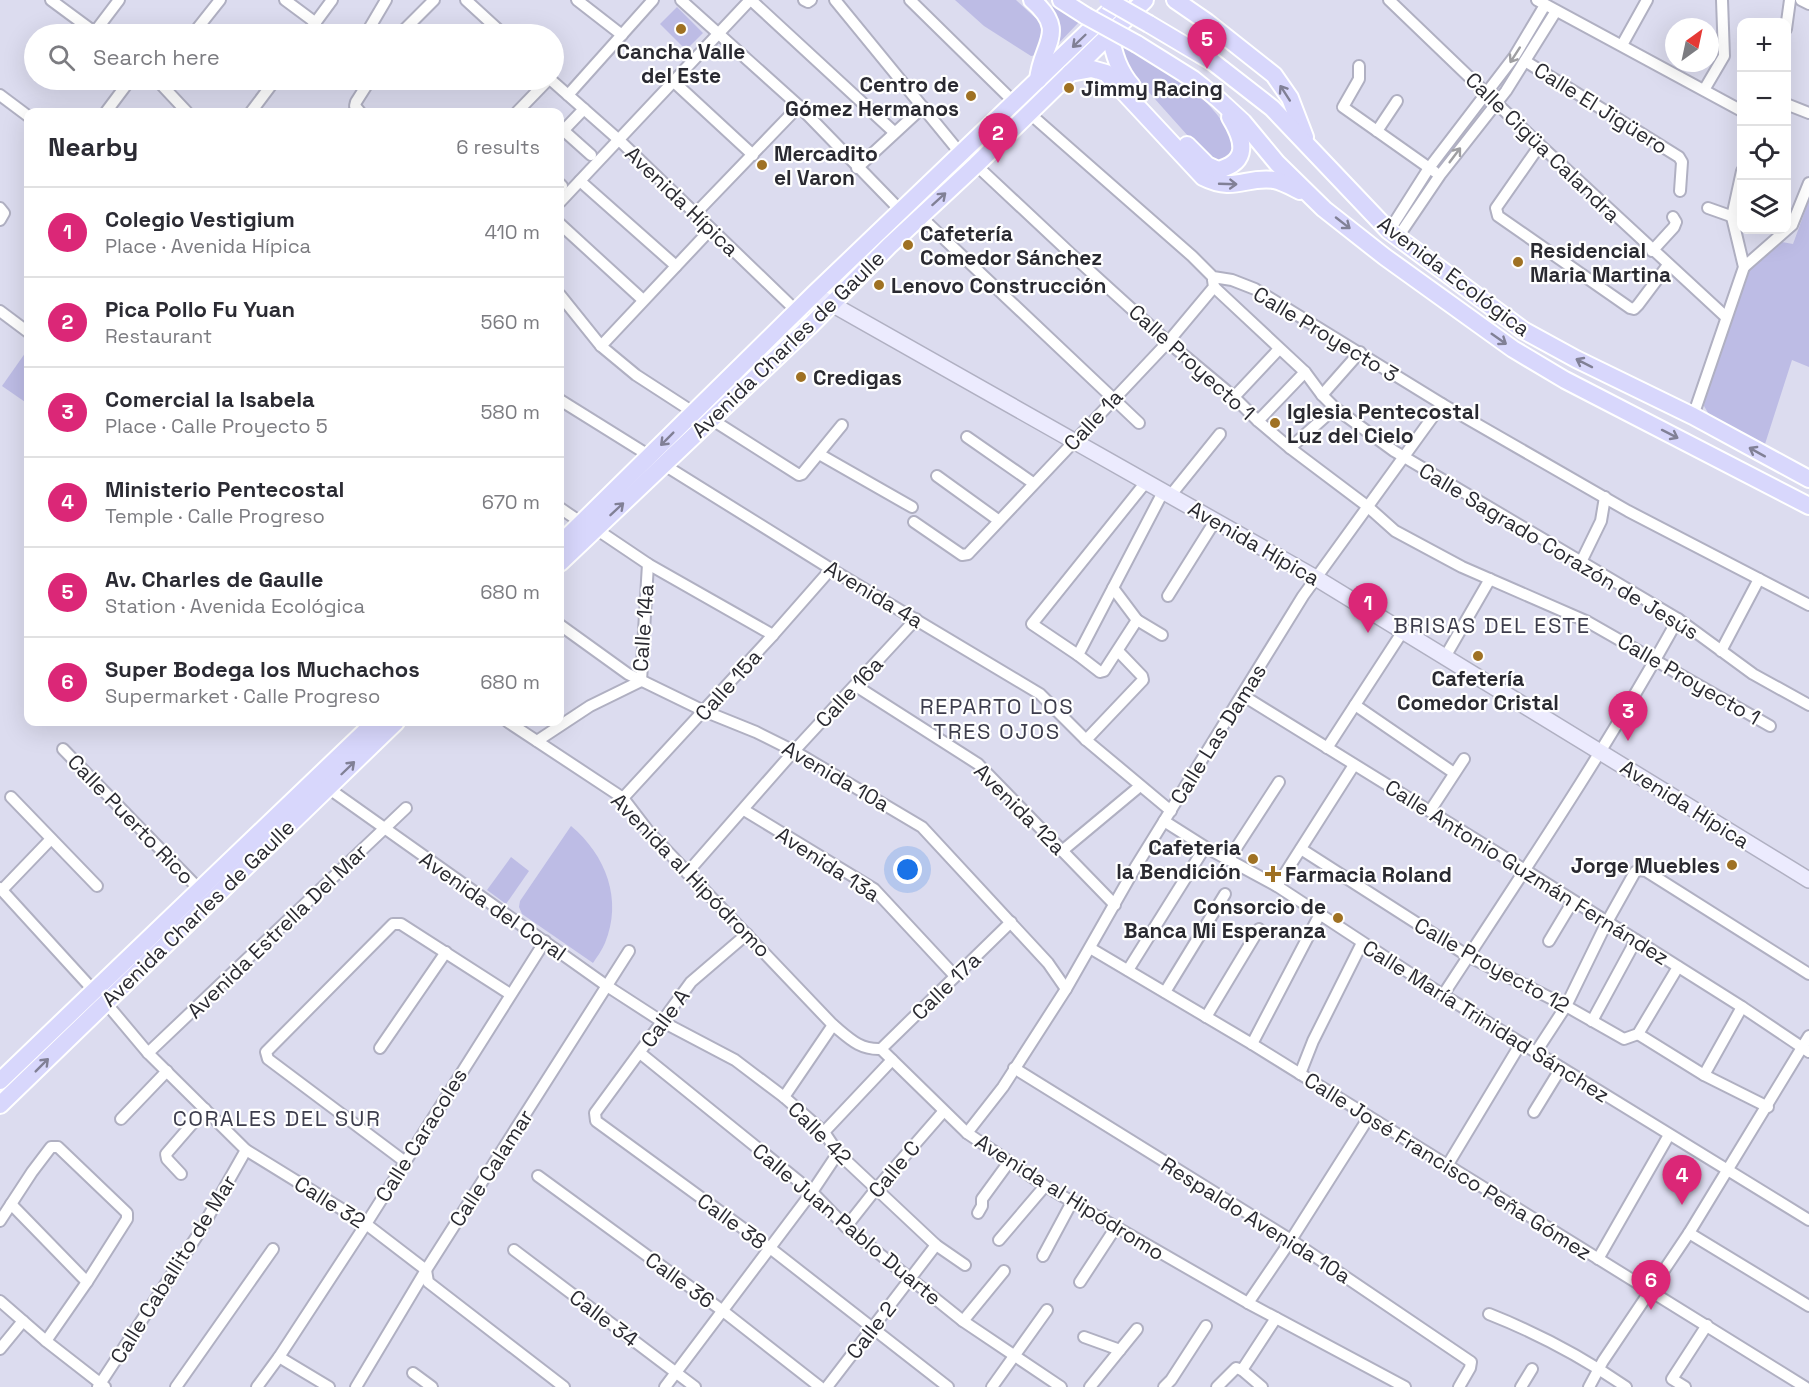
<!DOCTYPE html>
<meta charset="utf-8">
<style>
:root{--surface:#fff;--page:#f7f7f7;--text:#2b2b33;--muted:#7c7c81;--line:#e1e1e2;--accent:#db2777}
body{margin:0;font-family:"Space Grotesk",sans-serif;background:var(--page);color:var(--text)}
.controls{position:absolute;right:18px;top:18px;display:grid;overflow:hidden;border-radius:12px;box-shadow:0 6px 24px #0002}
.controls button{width:54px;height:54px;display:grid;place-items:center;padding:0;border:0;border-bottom:2px solid var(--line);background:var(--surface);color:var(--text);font:30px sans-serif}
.compass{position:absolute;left:1665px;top:18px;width:54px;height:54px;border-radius:50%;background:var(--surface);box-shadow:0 6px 24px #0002;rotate:33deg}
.you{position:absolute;left:908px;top:870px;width:21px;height:21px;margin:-15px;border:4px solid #fff;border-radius:50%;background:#1a73e8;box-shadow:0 0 0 9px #1a73e833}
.badge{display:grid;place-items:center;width:39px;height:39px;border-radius:50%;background:var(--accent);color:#fff;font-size:20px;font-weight:700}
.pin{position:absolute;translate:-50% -50px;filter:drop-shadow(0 2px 3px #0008)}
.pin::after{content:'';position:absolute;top:32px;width:21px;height:18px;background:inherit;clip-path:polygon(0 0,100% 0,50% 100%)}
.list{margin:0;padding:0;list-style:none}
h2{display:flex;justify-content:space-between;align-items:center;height:78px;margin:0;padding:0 24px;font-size:26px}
h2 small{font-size:20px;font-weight:400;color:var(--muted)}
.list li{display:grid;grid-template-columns:39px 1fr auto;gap:18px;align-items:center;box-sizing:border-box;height:90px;padding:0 24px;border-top:2px solid var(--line)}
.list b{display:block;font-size:22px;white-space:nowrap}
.list p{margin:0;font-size:20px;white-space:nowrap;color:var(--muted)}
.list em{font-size:20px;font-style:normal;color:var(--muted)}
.icon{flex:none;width:33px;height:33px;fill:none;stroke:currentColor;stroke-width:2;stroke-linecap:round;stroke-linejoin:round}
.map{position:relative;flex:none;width:1809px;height:1387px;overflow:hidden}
.search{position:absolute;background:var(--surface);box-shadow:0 6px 24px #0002;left:24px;top:24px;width:540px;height:66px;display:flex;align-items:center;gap:15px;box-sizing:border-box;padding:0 21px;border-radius:33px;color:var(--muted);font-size:22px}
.panel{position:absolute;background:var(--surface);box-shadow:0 6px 24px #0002;left:24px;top:108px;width:540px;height:618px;border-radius:12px}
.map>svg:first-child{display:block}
.green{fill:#bdbce5}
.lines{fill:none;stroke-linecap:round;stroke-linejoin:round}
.street-casing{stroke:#b0b0c2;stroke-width:14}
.secondary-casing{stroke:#b0b0c2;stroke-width:18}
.primary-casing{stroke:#fff;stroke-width:20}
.street{stroke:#fff;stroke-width:10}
.secondary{stroke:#ecebfe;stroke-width:15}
.primary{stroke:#d8d7fc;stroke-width:16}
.primary-bridge-casing{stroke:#fff;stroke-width:20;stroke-linecap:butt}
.primary-bridge{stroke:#d8d7fc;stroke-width:16}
.oneway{stroke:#818096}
.oneway2{stroke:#9f9fa2}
.poi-dot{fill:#9f7123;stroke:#fff;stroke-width:2}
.labels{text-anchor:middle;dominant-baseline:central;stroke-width:4.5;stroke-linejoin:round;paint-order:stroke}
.poi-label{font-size:21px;font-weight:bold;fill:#2a2a31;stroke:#fff;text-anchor:start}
.street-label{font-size:21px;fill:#2a2a31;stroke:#fff}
.neighbourhood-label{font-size:22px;letter-spacing:1.5px;fill:#3d3d4c;stroke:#fff}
</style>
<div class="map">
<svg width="1809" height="1387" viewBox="0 0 1809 1387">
<rect width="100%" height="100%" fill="#dcdcef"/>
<!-- green -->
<g class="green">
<path d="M955,0H1016L1041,23L1045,35L1037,55L1031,56L984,26Z"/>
<path d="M1040,0L1080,21L1057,45V34Z"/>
<path d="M677,7L703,33L686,50L660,24Z"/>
<path d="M1121,44C1145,58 1168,71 1189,87C1203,97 1242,136 1231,154L1220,160H1214L1197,146L1146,89L1132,77L1121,51Z"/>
<path d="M1809,200V367L1792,360L1765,444L1711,418L1704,406L1705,394L1750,270L1782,242L1793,244Z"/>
<path d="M28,349V404L2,386Z"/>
<path d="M571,826C606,855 623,900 605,943C602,950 597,957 593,963L522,914L519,907L520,901Z"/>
<path d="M511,857L529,871L506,904L487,890Z"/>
</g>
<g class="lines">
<!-- street casing -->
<g class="street-casing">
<g id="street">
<path d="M51,0L97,34"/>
<path d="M285,0L316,23"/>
<path d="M466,0L503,34"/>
<path d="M577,0L622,35"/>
<path d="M681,0L799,106L901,211"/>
<path d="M751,0L894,132"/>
<path d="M804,0L808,2L811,0"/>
<path d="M835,0L961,154"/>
<path d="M910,0L1015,103"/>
<path d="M1389,0L1540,145L1726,317"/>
<path d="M1537,0L1742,111"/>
<path d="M1801,0L1809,4"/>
<path d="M1786,29L1790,0"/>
<path d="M94,33L119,0"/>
<path d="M193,34L220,0"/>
<path d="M307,34L332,0"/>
<path d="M366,34L386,0"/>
<path d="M400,34L434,0"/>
<path d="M1622,45L1647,0"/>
<path d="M1525,61L1679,157L1682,162L1680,191"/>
<path d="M1359,66V79L1343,107L1435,172"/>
<path d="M157,80L187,112"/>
<path d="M551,80L619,140L811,325"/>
<path d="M674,82L753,155"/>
<path d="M1704,90L1724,56L1722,0"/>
<path d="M0,95L28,116"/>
<path d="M568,95L653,0"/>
<path d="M1786,104L1809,113"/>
<path d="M106,112L130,80"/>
<path d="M251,112L275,80"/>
<path d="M360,112L355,106L356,102L370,80"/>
<path d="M517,112L548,80"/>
<path d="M1029,113L1192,256L1213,277L1232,280L1255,289L1442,404L1628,511L1809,605"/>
<path d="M563,130L591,155"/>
<path d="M1377,131L1397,101"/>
<path d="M560,134L584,109"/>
<path d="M1540,145L1496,208L1498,216L1630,308L1634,309L1638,305L1668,265"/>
<path d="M976,165L1070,253L1168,342L1234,397L1258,421L1290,448L1367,506L1395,531L1462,567L1588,622L1770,726"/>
<path d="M857,168L923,107"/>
<path d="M580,181L676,266"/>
<path d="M560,184L562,186"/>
<path d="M560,202L750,0"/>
<path d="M0,208L4,213L0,220"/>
<path d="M1708,208L1742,220"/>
<path d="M695,214L799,106"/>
<path d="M920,216L1139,423"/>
<path d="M560,224L643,300"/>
<path d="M1389,231L1429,168L1514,57L1545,5"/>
<path d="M1398,237L1440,175L1506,91L1556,11"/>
<path d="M1652,251L1674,227L1676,222L1673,217"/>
<path d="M1744,267L1792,225L1809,183"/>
<path d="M1214,287L1305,372L1322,395L1335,408L1394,451L1678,619L1753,674L1809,705"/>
<path d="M560,295L601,346L636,375L693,412"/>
<path d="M0,311L28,332"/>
<path d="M601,346L711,229"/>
<path d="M1322,395L1360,352"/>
<path d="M1234,397L1279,349"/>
<path d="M560,400L831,569L1040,694L1086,740L1171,811"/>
<path d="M1693,416L1744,267L1732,217L1742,171"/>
<path d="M711,419L799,475L802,474L842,425"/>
<path d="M1258,421L1305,372"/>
<path d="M967,437L1033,483"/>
<path d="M1290,448L1335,408"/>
<path d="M819,454L912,507"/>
<path d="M937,476L998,520"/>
<path d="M1170,496L1220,434"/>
<path d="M560,508L582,523"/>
<path d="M914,522L962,555L968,554L1168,342L1214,287L1213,280"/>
<path d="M596,529L648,564L773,635"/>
<path d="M1581,562L1601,521L1605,497"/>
<path d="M1113,588L1137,620L1104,671L1100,672L1078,655L1032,624L1146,482"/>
<path d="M1168,596L1215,521"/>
<path d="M1137,620L1162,635"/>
<path d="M560,625L628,674L704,711L756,732L794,751L922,827L1048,963L1066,989"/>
<path d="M1721,651L1759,579"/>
<path d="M1078,655L1163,492"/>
<path d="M1445,657L1490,579"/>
<path d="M856,686L978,764L1115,905"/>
<path d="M1242,695L1525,870L1742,1007L1809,1052"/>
<path d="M1355,705L1454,773"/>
<path d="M508,722L623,798L649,832L833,1025C849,1038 859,1050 881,1049L967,1133L1045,1186L1248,1303L1405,1387"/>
<path d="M1086,740L1143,680L1142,676L1118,651"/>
<path d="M537,741L590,706L641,681L648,564"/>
<path d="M1327,748L1403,631"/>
<path d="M63,749L199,889"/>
<path d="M328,788L607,986L661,1021L735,1060L784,1097L824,1132L838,1153L936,1245L965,1265"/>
<path d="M11,797L97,886"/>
<path d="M623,798L773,635L831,569"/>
<path d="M744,810L874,889L955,976"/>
<path d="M1430,811L1464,759"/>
<path d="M1164,821L1205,847L1277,886L1443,995L1809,1220"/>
<path d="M1301,849L1468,956L1566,1006L1624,1039L1638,1034L1678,967"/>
<path d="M1062,851L1140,786"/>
<path d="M1229,859L1279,782"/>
<path d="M687,873L794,751L916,619"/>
<path d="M1277,886L1354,765"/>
<path d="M0,888L94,991"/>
<path d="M2,890L51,839"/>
<path d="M747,934L691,982L595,1113L596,1121L770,1248L948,1387"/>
<path d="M1549,941L1573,901"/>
<path d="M1090,948L1252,1044L1805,1387"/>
<path d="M1128,970L1205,847"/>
<path d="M1165,992L1225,894"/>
<path d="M1443,995C1524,871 1607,748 1678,619"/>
<path d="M106,1003L148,1053L246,1150L366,1224L426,1270L428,1282L564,1387"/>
<path d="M1206,1017L1259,929"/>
<path d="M1592,1021L1636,940"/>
<path d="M1638,1034L1704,1075L1768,1107"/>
<path d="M1252,1044L1320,914"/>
<path d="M380,1048L446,952"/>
<path d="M881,1049L1011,922"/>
<path d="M1536,1052L1566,1006L1607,922L1635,872L1640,870L1646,871L1809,974"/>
<path d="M148,1053L406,808"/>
<path d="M640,1053L812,1192L846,1227L963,1321L1061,1387"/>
<path d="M1014,1068L1291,1240L1471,1362L1470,1368L1459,1387"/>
<path d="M1300,1074L1313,1041L1362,943"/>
<path d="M1704,1075L1742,1007"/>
<path d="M784,1097L833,1025"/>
<path d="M1534,1112L1561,1068"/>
<path d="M121,1119L167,1071"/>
<path d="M824,1132L892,1060"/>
<path d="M967,1133L1003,1087L1066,989L1135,868L1303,596L1442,404"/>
<path d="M404,1161L268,1059L266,1052L393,924H401L510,994"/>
<path d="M1447,1166L1521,1043"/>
<path d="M181,1174L167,1159L166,1154L205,1109"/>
<path d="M538,1176L723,1311L820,1387"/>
<path d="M11,1204L87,1282"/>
<path d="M978,1213L982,1206V1199L1009,1162"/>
<path d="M0,1221L32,1172L51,1147H58L127,1213V1219L87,1282L46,1341"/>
<path d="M846,1227L876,1189L943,1112"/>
<path d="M1689,1233L1809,1306"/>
<path d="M999,1240L1045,1186"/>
<path d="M514,1250L695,1387"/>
<path d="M1043,1256L1072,1202"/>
<path d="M1598,1259L1669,1135"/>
<path d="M1080,1282L1116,1227"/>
<path d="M0,1301L46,1341L105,1387"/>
<path d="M1248,1303L1291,1240L1369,1117"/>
<path d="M1489,1314C1537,1333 1584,1358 1626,1387"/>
<path d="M963,1321L1004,1271"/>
<path d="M1084,1337L1120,1350"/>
<path d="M0,1349L23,1321"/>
<path d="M279,1357L329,1387"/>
<path d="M1242,1370L1276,1318"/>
<path d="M413,1373L432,1387"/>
<path d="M98,1387L199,1233L246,1150"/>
<path d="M176,1387L273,1249"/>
<path d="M257,1387L279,1357L366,1224L545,941"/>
<path d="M356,1387L426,1270L629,951"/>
<path d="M665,1387L812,1192L838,1153"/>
<path d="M827,1387L936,1245"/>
<path d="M992,1387L1047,1310"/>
<path d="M1090,1387L1137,1329"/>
<path d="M1164,1387L1171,1380L1206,1326"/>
<path d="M1217,1387L1236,1368L1242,1370L1262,1387"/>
<path d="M1521,1387L1532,1369"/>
<path d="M1589,1387L1603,1361L1689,1233L1809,1036"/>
<path d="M1685,1387L1672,1379L1707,1325"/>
</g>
</g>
<!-- secondary casing -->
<g class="secondary-casing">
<path id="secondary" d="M814,294L1316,578L1809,880"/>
</g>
<!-- primary casing -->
<g class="primary-casing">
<g id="primary">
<path d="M1032,0C1069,32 1041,44 1038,80"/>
<path d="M1061,0L1086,16"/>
<path d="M1175,0L1207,22L1274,75L1290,98L1305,137"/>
<path d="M1149,24L1213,62L1272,108L1389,231L1523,330L1576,359L1693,416L1809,479"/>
<path d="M1110,35C1114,55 1119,71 1132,86"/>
<path d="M1137,44L1193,79L1218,99L1243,122L1277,163L1324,209L1385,257L1513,349L1565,380L1809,506"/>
<path d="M1070,73L1092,69L1106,73L1203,177C1235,193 1245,176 1274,180C1283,182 1292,187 1300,191"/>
<path d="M1187,145L1207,165L1218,170C1250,162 1244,140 1230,117"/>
<path d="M560,544L814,294L1121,0"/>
<path d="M560,563L811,325L889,246L976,165L1145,0"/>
<path d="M0,1081L375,722"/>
<path d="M0,1105L396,722"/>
</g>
</g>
<!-- street -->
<use href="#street" class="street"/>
<!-- secondary -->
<use href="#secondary" class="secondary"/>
<!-- primary -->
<use href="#primary" class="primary"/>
<!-- primary-bridge casing -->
<g class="primary-bridge-casing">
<g id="primary-bridge">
<path d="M1107,0L1149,24"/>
<path d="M1086,16L1137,44"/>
</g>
</g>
<!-- primary-bridge -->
<use href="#primary-bridge" class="primary-bridge"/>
</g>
<!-- one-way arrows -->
<defs><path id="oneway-shaft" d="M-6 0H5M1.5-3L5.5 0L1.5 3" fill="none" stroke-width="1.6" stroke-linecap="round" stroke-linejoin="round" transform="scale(1.5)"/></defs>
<g class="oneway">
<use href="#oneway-shaft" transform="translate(1079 41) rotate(136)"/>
<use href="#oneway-shaft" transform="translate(1285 93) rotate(-123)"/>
<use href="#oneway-shaft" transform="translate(1228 184) rotate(2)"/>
<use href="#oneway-shaft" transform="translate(939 199) rotate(-42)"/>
<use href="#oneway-shaft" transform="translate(1343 223) rotate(38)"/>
<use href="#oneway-shaft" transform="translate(1499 339) rotate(35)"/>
<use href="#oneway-shaft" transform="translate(1584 363) rotate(-153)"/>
<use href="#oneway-shaft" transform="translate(1670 434) rotate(27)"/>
<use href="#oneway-shaft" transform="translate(667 439) rotate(135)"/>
<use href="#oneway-shaft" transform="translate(1757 452) rotate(-151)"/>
<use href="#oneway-shaft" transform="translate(617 509) rotate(-43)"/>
<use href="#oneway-shaft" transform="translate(348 768) rotate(-44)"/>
<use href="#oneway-shaft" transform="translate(42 1065) rotate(-45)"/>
</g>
<g class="oneway2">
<use href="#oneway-shaft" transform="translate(1515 55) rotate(123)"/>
<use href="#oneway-shaft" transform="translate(1455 155) rotate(-53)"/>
</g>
<!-- markers -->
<g class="poi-dot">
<circle cx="681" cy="29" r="6"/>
<circle cx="1069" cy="88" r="6"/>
<circle cx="971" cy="96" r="6"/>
<circle cx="762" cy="165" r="6"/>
<circle cx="908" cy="245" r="6"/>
<circle cx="1518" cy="262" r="6"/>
<circle cx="879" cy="285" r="6"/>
<circle cx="801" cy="377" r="6"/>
<circle cx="1275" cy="423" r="6"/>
<circle cx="1478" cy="656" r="6"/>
<circle cx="1253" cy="859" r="6"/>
<circle cx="1732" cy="865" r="6"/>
<path d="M1270 865h6v6h6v6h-6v6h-6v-6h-6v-6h6z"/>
<circle cx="1338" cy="918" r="6"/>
</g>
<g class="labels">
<!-- poi labels -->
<g class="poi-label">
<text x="681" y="51" text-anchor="middle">Cancha Valle<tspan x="681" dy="24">del Este</tspan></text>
<text x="959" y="84" text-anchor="end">Centro de<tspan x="959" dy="24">Gómez Hermanos</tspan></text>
<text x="1081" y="88">Jimmy Racing</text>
<text x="774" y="153">Mercadito<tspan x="774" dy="24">el Varon</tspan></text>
<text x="920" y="233">Cafetería<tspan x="920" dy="24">Comedor Sánchez</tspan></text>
<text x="1530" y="250">Residencial<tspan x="1530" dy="24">Maria Martina</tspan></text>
<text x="891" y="285">Lenovo Construcción</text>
<text x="813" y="377">Credigas</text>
<text x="1287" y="411">Iglesia Pentecostal<tspan x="1287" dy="24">Luz del Cielo</tspan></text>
<text x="1478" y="678" text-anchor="middle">Cafetería<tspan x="1478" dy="24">Comedor Cristal</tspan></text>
<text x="1241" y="847" text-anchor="end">Cafeteria<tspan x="1241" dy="24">la Bendición</tspan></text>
<text x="1720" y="865" text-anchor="end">Jorge Muebles</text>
<text x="1285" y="874">Farmacia Roland</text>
<text x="1326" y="906" text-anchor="end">Consorcio de<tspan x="1326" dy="24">Banca Mi Esperanza</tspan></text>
</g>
<!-- street labels -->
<g class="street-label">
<text transform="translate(1601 108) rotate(32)">Calle El Jigüero</text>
<text transform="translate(1543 147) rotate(44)">Calle Cigüa Calandra</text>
<text transform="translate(682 201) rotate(44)">Avenida Hípica</text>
<text transform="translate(1454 276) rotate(37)">Avenida Ecológica</text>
<text transform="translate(1326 334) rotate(31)">Calle Proyecto 3</text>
<text transform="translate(788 344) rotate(-44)">Avenida Charles de Gaulle</text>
<text transform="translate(1192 362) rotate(42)">Calle Proyecto 1</text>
<text transform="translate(1093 420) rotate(-47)">Calle 1a</text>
<text transform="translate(1254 543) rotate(30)">Avenida Hípica</text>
<text transform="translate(1559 551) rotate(31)">Calle Sagrado Corazón de Jesús</text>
<text transform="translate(874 594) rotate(31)">Avenida 4a</text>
<text transform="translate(643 628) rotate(-86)">Calle 14a</text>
<text transform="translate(1689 679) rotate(30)">Calle Proyecto 1</text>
<text transform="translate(728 685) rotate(-48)">Calle 15a</text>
<text transform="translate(849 692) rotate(-47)">Calle 16a</text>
<text transform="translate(1218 734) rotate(-58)">Calle Las Damas</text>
<text transform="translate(836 776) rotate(30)">Avenida 10a</text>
<text transform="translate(1685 804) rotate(32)">Avenida Hípica</text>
<text transform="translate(1020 809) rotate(45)">Avenida 12a</text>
<text transform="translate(131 819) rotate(46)">Calle Puerto Rico</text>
<text transform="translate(828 864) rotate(33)">Avenida 13a</text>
<text transform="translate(1527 872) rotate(32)">Calle Antonio Guzmán Fernández</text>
<text transform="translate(691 875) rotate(46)">Avenida al Hipódromo</text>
<text transform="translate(493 906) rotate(35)">Avenida del Coral</text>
<text transform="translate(198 913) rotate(-44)">Avenida Charles de Gaulle</text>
<text transform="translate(277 931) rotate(-44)">Avenida Estrella Del Mar</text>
<text transform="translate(1492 965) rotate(29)">Calle Proyecto 12</text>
<text transform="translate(946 986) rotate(-44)">Calle 17a</text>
<text transform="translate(665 1018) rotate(-54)">Calle A</text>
<text transform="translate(1486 1021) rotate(32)">Calle María Trinidad Sánchez</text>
<text transform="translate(820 1133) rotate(45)">Calle 42</text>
<text transform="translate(421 1135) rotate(-58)">Calle Caracoles</text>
<text transform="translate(1448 1166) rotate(32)">Calle José Francisco Peña Gómez</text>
<text transform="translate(491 1168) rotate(-57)">Calle Calamar</text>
<text transform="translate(894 1169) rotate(-50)">Calle C</text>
<text transform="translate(1070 1197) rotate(32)">Avenida al Hipódromo</text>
<text transform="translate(330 1202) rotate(32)">Calle 32</text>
<text transform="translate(1256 1220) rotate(32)">Respaldo Avenida 10a</text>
<text transform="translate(732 1221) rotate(36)">Calle 38</text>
<text transform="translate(847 1224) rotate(40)">Calle Juan Pablo Duarte</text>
<text transform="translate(173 1269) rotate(-58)">Calle Caballito de Mar</text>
<text transform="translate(680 1280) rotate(36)">Calle 36</text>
<text transform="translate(604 1318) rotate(37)">Calle 34</text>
<text transform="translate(871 1330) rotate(-52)">Calle 2</text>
</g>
<!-- neighbourhood labels -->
<g class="neighbourhood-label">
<text x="1492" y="625">BRISAS DEL ESTE</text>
<text x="997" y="706">REPARTO LOS<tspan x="997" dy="25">TRES OJOS</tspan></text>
<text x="277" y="1118">CORALES DEL SUR</text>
</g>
</g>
</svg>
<div class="controls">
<button>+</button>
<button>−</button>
<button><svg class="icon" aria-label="locate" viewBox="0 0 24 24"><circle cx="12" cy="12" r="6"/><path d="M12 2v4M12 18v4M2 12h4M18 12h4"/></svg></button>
<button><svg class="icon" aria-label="layers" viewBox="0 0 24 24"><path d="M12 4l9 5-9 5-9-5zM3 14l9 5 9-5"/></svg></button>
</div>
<svg class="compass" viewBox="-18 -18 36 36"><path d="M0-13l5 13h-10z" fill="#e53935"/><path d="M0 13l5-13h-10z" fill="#7c7c81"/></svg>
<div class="you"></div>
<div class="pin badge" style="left:1368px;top:633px">1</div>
<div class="pin badge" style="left:998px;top:163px">2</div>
<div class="pin badge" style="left:1628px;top:741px">3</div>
<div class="pin badge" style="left:1682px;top:1205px">4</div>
<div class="pin badge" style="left:1207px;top:69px">5</div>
<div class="pin badge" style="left:1651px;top:1310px">6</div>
<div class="search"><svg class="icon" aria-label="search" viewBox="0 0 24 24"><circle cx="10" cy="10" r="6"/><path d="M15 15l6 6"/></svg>Search here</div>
<section class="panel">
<h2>Nearby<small>6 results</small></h2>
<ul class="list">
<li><span class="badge">1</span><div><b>Colegio Vestigium</b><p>Place · Avenida Hípica</p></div><em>410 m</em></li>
<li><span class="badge">2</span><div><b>Pica Pollo Fu Yuan</b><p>Restaurant</p></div><em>560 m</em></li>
<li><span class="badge">3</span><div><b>Comercial la Isabela</b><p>Place · Calle Proyecto 5</p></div><em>580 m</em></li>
<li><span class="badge">4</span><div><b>Ministerio Pentecostal</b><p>Temple · Calle Progreso</p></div><em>670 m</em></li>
<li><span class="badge">5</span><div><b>Av. Charles de Gaulle</b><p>Station · Avenida Ecológica</p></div><em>680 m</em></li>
<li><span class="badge">6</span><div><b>Super Bodega los Muchachos</b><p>Supermarket · Calle Progreso</p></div><em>680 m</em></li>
</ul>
</section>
</div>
